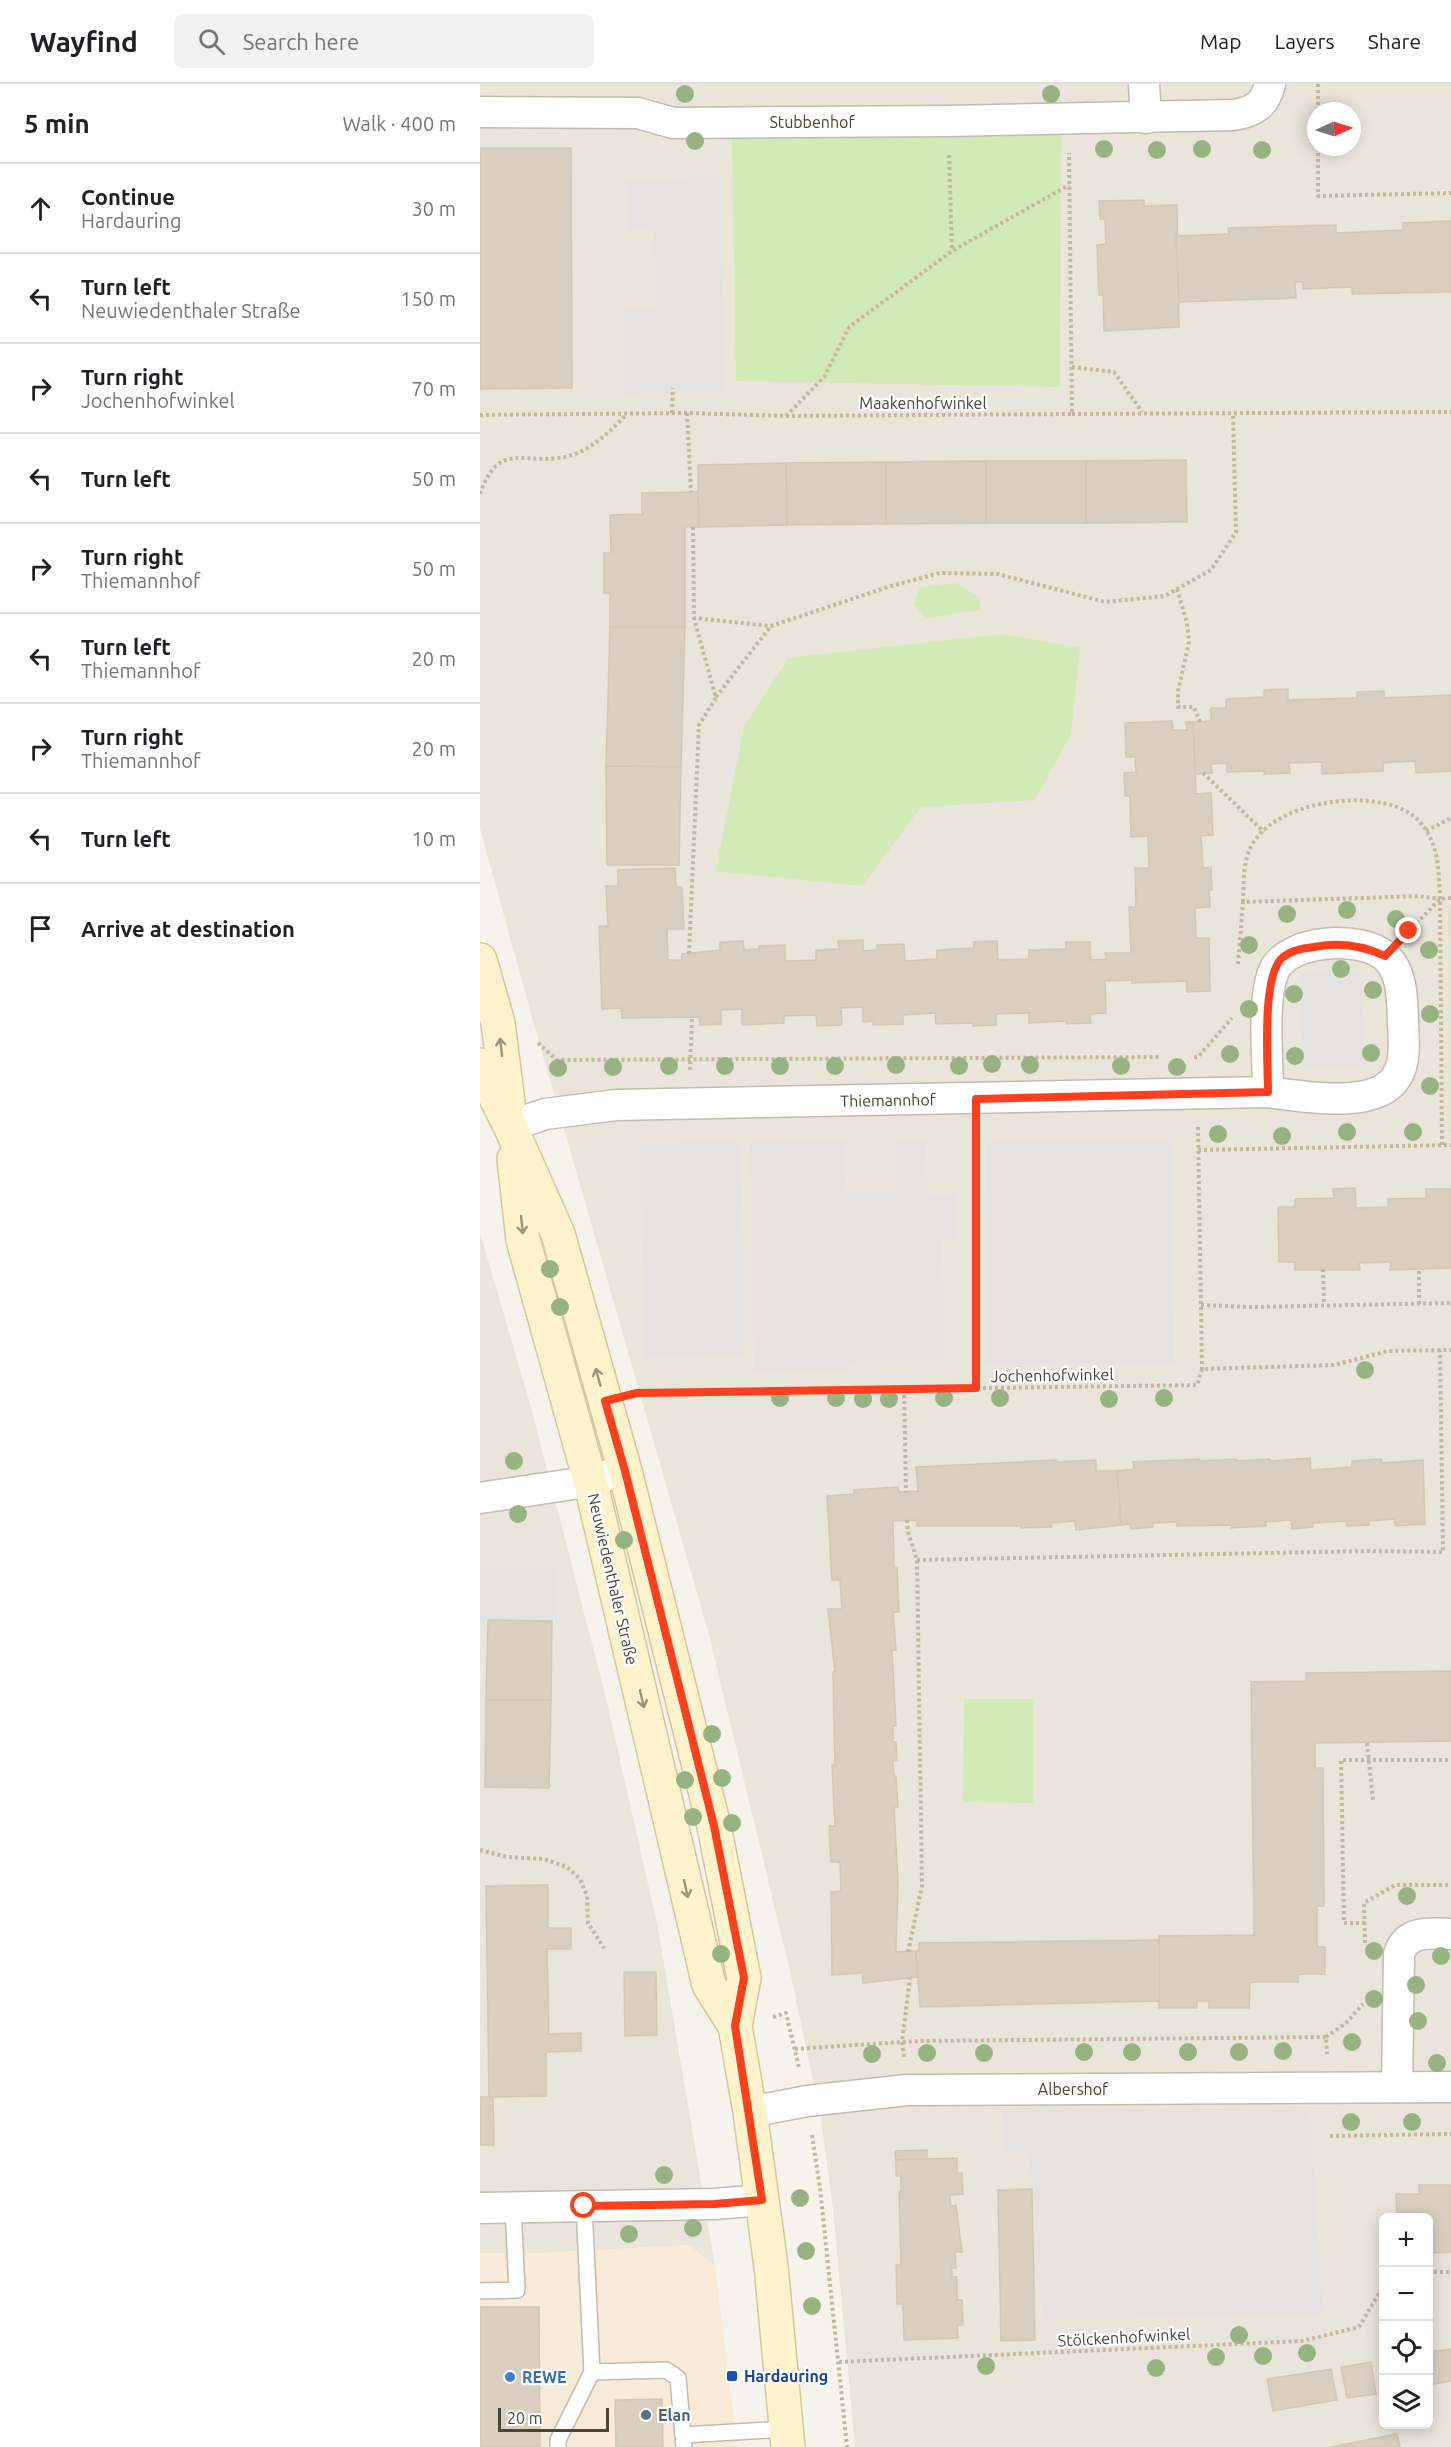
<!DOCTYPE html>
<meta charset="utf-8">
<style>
:root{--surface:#fff;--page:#f2f2f2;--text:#202124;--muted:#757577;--line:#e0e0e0}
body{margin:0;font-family:Ubuntu,sans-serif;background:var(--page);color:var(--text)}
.controls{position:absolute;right:18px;bottom:18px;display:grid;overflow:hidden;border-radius:9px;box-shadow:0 3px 15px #0003}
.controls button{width:54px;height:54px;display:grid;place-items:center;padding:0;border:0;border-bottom:2px solid var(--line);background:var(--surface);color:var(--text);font:30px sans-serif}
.compass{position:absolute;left:827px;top:18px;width:54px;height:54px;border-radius:50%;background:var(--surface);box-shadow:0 3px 15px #0003;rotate:86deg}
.scale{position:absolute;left:18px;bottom:15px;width:111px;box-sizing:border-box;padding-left:6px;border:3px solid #4b4439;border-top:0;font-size:16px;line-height:21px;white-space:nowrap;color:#4b4439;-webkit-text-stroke:4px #fff;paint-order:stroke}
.stop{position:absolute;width:18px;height:18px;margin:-14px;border:4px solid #fc3f1d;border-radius:50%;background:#fff}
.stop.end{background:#fc3f1d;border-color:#fff;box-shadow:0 2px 6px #0008}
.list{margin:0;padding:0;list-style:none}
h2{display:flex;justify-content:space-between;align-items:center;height:78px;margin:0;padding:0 24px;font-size:26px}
h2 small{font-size:20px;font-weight:400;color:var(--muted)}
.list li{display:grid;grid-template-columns:39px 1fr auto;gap:18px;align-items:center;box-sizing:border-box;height:90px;padding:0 24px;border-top:2px solid var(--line)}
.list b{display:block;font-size:22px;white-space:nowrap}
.list p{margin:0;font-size:20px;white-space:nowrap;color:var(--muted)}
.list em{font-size:20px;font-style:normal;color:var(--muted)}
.icon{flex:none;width:33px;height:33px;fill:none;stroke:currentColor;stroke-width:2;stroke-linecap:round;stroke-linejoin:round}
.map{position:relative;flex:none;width:971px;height:2363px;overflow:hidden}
header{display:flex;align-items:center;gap:36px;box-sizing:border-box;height:84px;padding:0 30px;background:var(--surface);border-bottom:2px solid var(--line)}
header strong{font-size:28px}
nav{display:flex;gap:33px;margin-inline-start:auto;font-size:21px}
.search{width:420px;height:54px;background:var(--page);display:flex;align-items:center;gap:15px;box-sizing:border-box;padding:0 21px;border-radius:9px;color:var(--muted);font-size:22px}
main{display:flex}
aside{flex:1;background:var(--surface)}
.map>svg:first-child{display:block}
.residential{fill:#eae5da;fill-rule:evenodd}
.commercial{fill:#f7ead8}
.green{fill:#d2eab5}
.parking{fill:#e5e3e0}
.building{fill:#d8cfc1;stroke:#d3c7b4;stroke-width:1.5}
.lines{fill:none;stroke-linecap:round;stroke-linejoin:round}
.lane-casing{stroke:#c2bbae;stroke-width:18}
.street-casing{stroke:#c2bbae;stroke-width:33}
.secondary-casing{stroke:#d6c79b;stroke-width:36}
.path{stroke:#c4b79f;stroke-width:4;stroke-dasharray:3 3;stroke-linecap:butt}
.lane{stroke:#fff;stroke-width:15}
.street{stroke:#fff;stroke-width:30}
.secondary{stroke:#fff3cd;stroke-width:33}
.tree{fill:#97b381}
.oneway{stroke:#9c937c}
.route{stroke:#fc3f1d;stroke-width:8}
.transit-dot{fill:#1a4fb4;stroke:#fff;stroke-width:2}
.shop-dot{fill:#3f7fe0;stroke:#fff;stroke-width:2}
.service-dot{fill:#5c6f8a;stroke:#fff;stroke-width:2}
.labels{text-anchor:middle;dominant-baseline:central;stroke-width:4.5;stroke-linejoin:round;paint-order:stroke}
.street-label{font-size:16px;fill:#4b4439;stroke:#fff}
.transit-label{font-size:16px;font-weight:bold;fill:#164399;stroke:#fff;text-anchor:start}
.shop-label{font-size:16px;font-weight:bold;fill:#366cbe;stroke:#fff;text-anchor:start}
.service-label{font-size:16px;font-weight:bold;fill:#4e5e75;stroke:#fff;text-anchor:start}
</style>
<header>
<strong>Wayfind</strong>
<div class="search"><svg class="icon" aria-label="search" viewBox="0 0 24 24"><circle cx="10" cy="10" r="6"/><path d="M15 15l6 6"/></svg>Search here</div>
<nav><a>Map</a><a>Layers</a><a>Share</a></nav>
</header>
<main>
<aside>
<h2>5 min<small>Walk · 400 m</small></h2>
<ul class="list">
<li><svg class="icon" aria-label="ahead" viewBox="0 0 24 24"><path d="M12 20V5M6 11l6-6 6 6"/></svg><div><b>Continue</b><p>Hardauring</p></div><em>30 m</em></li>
<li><svg class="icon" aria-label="left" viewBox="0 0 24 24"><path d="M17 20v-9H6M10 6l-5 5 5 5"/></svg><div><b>Turn left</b><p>Neuwiedenthaler Straße</p></div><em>150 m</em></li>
<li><svg class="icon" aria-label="right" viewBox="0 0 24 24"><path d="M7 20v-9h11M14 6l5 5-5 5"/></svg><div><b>Turn right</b><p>Jochenhofwinkel</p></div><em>70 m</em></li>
<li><svg class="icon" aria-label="left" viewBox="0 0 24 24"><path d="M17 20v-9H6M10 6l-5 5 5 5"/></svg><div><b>Turn left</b></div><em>50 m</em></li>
<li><svg class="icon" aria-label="right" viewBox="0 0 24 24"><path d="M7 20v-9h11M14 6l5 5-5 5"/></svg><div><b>Turn right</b><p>Thiemannhof</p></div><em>50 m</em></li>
<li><svg class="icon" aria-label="left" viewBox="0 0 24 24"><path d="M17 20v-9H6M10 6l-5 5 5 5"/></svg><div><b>Turn left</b><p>Thiemannhof</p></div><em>20 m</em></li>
<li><svg class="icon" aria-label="right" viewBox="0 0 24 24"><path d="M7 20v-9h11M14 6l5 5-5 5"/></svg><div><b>Turn right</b><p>Thiemannhof</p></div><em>20 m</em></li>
<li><svg class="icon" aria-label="left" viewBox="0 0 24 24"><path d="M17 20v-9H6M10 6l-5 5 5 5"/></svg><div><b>Turn left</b></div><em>10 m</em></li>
<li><svg class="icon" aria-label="arrive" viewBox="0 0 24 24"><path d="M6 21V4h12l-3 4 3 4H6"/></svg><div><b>Arrive at destination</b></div></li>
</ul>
</aside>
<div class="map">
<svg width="971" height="2363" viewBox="0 0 971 2363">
<rect width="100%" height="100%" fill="#f6f3ec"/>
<!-- residential -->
<g class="residential">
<path d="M0,0H971V2363H375L353,2125L341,2035L310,1887L228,1547L51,930L0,744ZM836,27H872V63H836ZM904,2134H948V2340H904Z"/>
<path d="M0,1149L51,1323L126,1614L178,1844L235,2182L208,2161L66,2169H0Z"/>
</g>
<!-- commercial -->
<path class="commercial" d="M208,2161L235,2182L257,2363H0V2169H66Z"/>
<!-- green -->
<g class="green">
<path d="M581,47L580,303L256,297L252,49Z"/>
<path d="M476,499L500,514V526L447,534L434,521L440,503Z"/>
<path d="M523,550L600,564L591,650L555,716L441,723L382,802L236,787L264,642L308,574Z"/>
<path d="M971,820V1048H970L969,831Z"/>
<path d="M484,1615H553V1719L483,1718Z"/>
</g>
<!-- parking -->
<g class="parking">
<path d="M239,93L245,308L145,310L143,225L176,224L174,146H148L146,95Z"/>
<path d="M882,889L883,984H822L821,890Z"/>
<path d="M417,1055H446L447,1112L475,1111L476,1155H462L464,1276L368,1278L367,1288L274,1289L270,1057L365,1056L366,1107L416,1108Z"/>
<path d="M261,1057L265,1272L164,1274L160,1059Z"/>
<path d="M506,1058H693L694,1280H507Z"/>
<path d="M77,1483V1535L0,1536V1484Z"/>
<path d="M522,2024L830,2025L843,2231L563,2236L549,2071L523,2067Z"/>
</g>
<!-- building -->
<g class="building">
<path d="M0,64H91L92,304L0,305Z"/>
<path d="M664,116V122L697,121L699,243L624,247L623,211H619L617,161L626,160L625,135H620L619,117Z"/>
<path d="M971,137V208L872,210V203L823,205V198H815L816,214L699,218L696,152L749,150L748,144L856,141V149L923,146V139Z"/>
<path d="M706,376L707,438L606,439V377Z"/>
<path d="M506,377V439L406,440V378Z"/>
<rect x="506" y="377" width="100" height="62"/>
<path d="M406,378V440L307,441L306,379Z"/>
<path d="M306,379L307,441L219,443L218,381Z"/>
<path d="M218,408L219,443H205V543H130V509H124V469H131L130,431L162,430V409Z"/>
<path d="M130,543H205L201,683L126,682Z"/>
<path d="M808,605V616L877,614V608L904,607V614L971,611V687L936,689L935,677L903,679V687L842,690V678L809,679L810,689L784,690L785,687L747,688V679L731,680L732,689L715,690L713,638L731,637V624H746V615L784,613V606Z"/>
<path d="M692,637L693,646H707L706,638H713L716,710L731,709L733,751L721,752L723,784L731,783L732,806H729L730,823L715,824L716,854H729L730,907L707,908L706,897L652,899V896L625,897L626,929L610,930L611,939L586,940V937L549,939V929L516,930V941L493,942V939L456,940L455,929L423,931V940L393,941V937L383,938V923L361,924L362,941L337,942L336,931L304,932V939L262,941V925L241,926V940L220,941L219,933L142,934L141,924L122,925L119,842H128L126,802H138V786L195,784L196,803H202L204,845H187L188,876H202V870L240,866V858L263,857L264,866L279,865V862L305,861V877L336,876V866L359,865L358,857L383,856V867L397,866V861L424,860L425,877L457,875V866L494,864V858L517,857L518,876L549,875V866L586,865V858H610L611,876L626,875L625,869H651L649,823H656L655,784H669L668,752L651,753L650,712H645L644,689L656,688L655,673H646L645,639Z"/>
<path d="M126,682L201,683L199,781H127Z"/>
<path d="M875,1104L876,1124L908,1123V1115L946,1114V1105H971V1184L910,1186L911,1178L879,1179L880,1186H815V1178H799L798,1123H815V1115L854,1114L853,1105Z"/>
<path d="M830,1374L831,1386L872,1383V1377L901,1375L902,1379L943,1376L945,1440L915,1442L914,1435L889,1437V1441L867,1442L866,1437L833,1439V1443L812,1445L811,1436L785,1438L786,1442L751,1444V1441L697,1442V1438L673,1439V1443L651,1445L650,1440L641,1441L637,1387L654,1385L653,1378L719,1375V1377L756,1375V1377L790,1375V1377Z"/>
<path d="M576,1376V1378L616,1376V1387H637L641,1441L596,1446L595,1437L571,1439L572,1443L541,1444V1442H437V1436L413,1437L414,1484H417L419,1528H413L416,1566H412L416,1642H413V1658H416L417,1676H413L414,1692H416L418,1723H414L418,1798L416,1868L436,1867L437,1893L383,1899L382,1889L352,1891L351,1808L361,1807L360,1778H351L349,1742H355L352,1681H355L353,1588H355L348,1525H362L360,1496H352L347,1412L374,1410V1406L418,1403L419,1408L438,1407L436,1383Z"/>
<path d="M8,1536L72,1537L71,1616H6Z"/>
<path d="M971,1587V1657L835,1659V1684H843L844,1822H837V1863H845V1890H818V1898H770L769,1924H729V1917H717V1924H679V1852L774,1851L771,1598L826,1597V1589Z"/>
<path d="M6,1616H71L69,1704L5,1703Z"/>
<path d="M68,1801V1844H91V1865H67L69,1950L101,1949V1967L66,1968V2012L9,2013L6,1802Z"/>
<path d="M679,1856V1917L440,1923L436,1867H439V1859Z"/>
<path d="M144,1888H176L177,1951L145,1952Z"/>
<path d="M0,2013H13L14,2061H0Z"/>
<path d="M447,2066V2075L416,2076L415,2067Z"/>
<path d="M477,2074V2089H482L483,2110L470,2111L471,2122L476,2121L482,2168H475L476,2184H472V2193H477V2216H482L483,2241H477L478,2254L424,2256L423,2220H417L416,2181H421L419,2108L421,2107V2092H416V2076Z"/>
<path d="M939,2101H971V2168L948,2169V2134H917L916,2110H939Z"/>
<path d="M552,2105L555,2256L521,2257L518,2106Z"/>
<path d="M0,2223H59L60,2363H0Z"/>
<path d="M971,2265V2297L948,2301V2268Z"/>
<path d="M891,2278L896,2310L867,2314L861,2283Z"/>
<path d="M851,2285L857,2316L793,2327L787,2295Z"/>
<path d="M182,2315L183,2363H136L135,2316Z"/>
<path d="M917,2350L920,2363H851Z"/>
</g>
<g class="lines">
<!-- lane casing -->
<g class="lane-casing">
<g id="lane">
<path d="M0,2207L37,2206L33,2123"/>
<path d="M112,2288L186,2286L198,2294L204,2363"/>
<path d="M203,2351L307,2345"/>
<path d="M78,2363V2356L112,2288L104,2122"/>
</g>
</g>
<!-- street casing -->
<g class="street-casing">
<g id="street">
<path d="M664,0L666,34"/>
<path d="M0,28L158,29L193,39L468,37L753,31C774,28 785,21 790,0"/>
<path d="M30,1042L65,1030L136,1021L788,1008C821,1012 897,1027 917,992C927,976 923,952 923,934C922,913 922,889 907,874C883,850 805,855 793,889C782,918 788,976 788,1008"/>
<path d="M0,1414L93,1400L145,1387"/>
<path d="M917,2003L919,1870C926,1846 950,1849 971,1850"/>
<path d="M270,2028L327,2017L427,2006L971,2003"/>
<path d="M0,2124L235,2120L282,2116"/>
</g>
</g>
<!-- secondary casing -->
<g class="secondary-casing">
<g id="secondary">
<path d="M0,876L18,939L28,1018"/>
<path d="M0,981L30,1042L78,1150L145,1387L234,1742L264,1894L255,1942L270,2028L291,2182L308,2363"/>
<path d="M34,1075L43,1156L110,1396L229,1901L255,1942"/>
</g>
</g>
<!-- path -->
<g class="path">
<path d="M838,0V27"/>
<path d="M838,63V112L971,109"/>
<path d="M469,71L472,167"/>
<path d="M592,283L634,288L662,328"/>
<path d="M192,329L193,304"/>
<path d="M207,329L211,408"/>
<path d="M592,330L971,328"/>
<path d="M0,331L207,329L306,332L592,330L589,69"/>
<path d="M306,332L344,293L369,243L472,167L589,101"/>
<path d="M0,410C20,352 48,385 92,371C114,364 131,346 147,330"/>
<path d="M213,443L214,534L291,542L411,502L460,489L518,490L625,518L685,512L731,486L756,448L753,330"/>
<path d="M697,505L707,539L709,558L698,607V623H714L720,638"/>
<path d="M236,613L291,542"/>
<path d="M723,689L784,748"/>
<path d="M946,747L971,734"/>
<path d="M763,818C764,797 762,774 775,756C803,715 904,701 939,737C959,758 959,788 960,815L962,1061"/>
<path d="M928,848L960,815L971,814"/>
<path d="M209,870L219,641L236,614L214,534"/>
<path d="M758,880L763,818L939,812L960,815"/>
<path d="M58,959L77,976L680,973"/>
<path d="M714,973H718L752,934"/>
<path d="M210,986L212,933"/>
<path d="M718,1043L722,1285"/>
<path d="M718,1066L971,1061"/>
<path d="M843,1185L844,1221"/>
<path d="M939,1220V1185"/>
<path d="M721,1221L771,1223L971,1219"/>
<path d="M496,1304V1046"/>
<path d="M424,1305L426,1408"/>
<path d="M161,1309L717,1301L722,1285L854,1281L908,1267L971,1266"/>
<path d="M427,1436L428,1448L437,1476L442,1802L428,1868"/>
<path d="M437,1476L888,1467L963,1468L960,1266"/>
<path d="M887,1659L893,1716"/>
<path d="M0,1766L27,1773L64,1775L87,1783L100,1795L107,1812L108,1839L124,1864"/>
<path d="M885,1839H864L861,1676H971"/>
<path d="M885,1859L884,1819L915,1801H971"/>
<path d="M293,1933L306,1929L319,1984"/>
<path d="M846,1953L866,1939L883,1920"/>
<path d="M315,1965L437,1957L846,1953L847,1970"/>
<path d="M424,1973L422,1958L430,1894"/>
<path d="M332,2051L340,2104L367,2363"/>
<path d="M850,2052L971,2050"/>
<path d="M948,2188H971"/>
<path d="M359,2278L822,2257L879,2243L904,2201"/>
</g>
<!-- lane -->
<use href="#lane" class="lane"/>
<!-- street -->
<use href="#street" class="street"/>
<!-- secondary -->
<use href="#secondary" class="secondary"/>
</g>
<!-- trees -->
<g class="tree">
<circle cx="205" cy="10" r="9"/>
<circle cx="571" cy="10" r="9"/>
<circle cx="215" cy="57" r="9"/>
<circle cx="624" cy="65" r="9"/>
<circle cx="722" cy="65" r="9"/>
<circle cx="677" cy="66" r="9"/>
<circle cx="782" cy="66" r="9"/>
<circle cx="867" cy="826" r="9"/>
<circle cx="807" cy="830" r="9"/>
<circle cx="916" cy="835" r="9"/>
<circle cx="769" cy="861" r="9"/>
<circle cx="949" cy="866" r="9"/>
<circle cx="861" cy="885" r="9"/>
<circle cx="893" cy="906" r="9"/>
<circle cx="814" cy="910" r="9"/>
<circle cx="769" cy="925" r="9"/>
<circle cx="950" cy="930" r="9"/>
<circle cx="891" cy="969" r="9"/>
<circle cx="750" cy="970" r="9"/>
<circle cx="815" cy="972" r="9"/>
<circle cx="512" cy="980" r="9"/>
<circle cx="416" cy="981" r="9"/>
<circle cx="550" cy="981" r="9"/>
<circle cx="189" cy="982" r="9"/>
<circle cx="245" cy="982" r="9"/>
<circle cx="300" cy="982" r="9"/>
<circle cx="355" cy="982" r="9"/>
<circle cx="479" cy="982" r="9"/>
<circle cx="641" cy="982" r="9"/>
<circle cx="133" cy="983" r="9"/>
<circle cx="697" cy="983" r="9"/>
<circle cx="78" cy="984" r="9"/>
<circle cx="950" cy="1002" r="9"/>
<circle cx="867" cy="1048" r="9"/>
<circle cx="933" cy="1048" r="9"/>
<circle cx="738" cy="1050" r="9"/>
<circle cx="802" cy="1052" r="9"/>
<circle cx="70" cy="1185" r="9"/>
<circle cx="80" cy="1223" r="9"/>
<circle cx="885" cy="1286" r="9"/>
<circle cx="300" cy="1314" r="9"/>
<circle cx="356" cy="1314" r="9"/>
<circle cx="464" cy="1314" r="9"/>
<circle cx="520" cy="1314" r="9"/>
<circle cx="684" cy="1314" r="9"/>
<circle cx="383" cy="1315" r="9"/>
<circle cx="409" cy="1315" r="9"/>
<circle cx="629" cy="1315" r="9"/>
<circle cx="34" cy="1377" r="9"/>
<circle cx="38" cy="1430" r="9"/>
<circle cx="144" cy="1456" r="9"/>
<circle cx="232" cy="1650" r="9"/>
<circle cx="242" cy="1694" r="9"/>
<circle cx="205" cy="1696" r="9"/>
<circle cx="213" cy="1733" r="9"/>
<circle cx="252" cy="1739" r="9"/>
<circle cx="927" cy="1812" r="9"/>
<circle cx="894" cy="1867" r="9"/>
<circle cx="241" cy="1870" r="9"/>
<circle cx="961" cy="1872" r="9"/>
<circle cx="936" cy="1901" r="9"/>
<circle cx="894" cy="1915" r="9"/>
<circle cx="938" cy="1937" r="9"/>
<circle cx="872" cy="1958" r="9"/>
<circle cx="803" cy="1967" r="9"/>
<circle cx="604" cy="1968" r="9"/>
<circle cx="652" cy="1968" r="9"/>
<circle cx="708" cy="1968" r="9"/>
<circle cx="759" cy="1968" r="9"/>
<circle cx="447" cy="1969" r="9"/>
<circle cx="504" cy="1969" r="9"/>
<circle cx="392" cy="1970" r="9"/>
<circle cx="957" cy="1979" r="9"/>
<circle cx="871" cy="2038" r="9"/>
<circle cx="932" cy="2038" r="9"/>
<circle cx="184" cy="2091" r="9"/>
<circle cx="320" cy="2114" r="9"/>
<circle cx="213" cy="2144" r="9"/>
<circle cx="149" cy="2150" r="9"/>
<circle cx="326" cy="2167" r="9"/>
<circle cx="332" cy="2222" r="9"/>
<circle cx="759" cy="2251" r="9"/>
<circle cx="827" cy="2269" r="9"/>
<circle cx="783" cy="2272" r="9"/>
<circle cx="736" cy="2273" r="9"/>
<circle cx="506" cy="2282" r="9"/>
<circle cx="676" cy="2284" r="9"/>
</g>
<!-- one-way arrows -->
<defs><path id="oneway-shaft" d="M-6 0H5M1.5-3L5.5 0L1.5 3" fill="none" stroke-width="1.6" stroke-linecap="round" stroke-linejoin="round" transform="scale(1.5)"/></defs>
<g class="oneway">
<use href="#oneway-shaft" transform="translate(21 963) rotate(-97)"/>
<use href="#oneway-shaft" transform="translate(42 1141) rotate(84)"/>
<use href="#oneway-shaft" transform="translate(118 1293) rotate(-106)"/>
<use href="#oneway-shaft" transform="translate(162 1615) rotate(77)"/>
<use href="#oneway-shaft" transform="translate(206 1805) rotate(77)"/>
</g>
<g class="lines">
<!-- route -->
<path class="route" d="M104,2122L235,2120L282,2116L255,1942L264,1894L234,1742L145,1387L125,1317L157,1309L496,1304V1015L788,1008C788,979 781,891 803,873C812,866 824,864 834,863C859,858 882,861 905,872L929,847"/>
</g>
<!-- markers -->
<rect class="transit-dot" x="246" y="2286" width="12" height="12" rx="3"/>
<circle class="shop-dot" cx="30" cy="2293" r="6"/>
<circle class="service-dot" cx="166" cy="2331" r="6"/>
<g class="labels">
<!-- street labels -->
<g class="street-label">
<text x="332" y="38">Stubbenhof</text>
<text x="443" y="319">Maakenhofwinkel</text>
<text transform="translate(408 1016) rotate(-1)">Thiemannhof</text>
<text transform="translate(572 1291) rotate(-1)">Jochenhofwinkel</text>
<text transform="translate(133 1495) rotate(77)">Neuwiedenthaler Straße</text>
<text x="593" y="2005">Albershof</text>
<text transform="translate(644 2253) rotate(-3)">Stölckenhofwinkel</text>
</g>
<!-- transit labels -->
<g class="transit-label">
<text x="264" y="2292">Hardauring</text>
</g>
<!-- shop labels -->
<g class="shop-label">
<text x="42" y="2293">REWE</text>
</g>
<!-- service labels -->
<g class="service-label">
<text x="178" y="2331">Elan</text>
</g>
</g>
</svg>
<div class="controls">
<button>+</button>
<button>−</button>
<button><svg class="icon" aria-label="locate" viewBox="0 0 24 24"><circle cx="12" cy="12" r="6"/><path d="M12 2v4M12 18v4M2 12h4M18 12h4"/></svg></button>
<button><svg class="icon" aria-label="layers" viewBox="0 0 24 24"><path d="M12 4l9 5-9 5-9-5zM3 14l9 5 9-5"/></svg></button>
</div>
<svg class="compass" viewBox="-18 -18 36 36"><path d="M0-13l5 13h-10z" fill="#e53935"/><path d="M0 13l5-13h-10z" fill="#757577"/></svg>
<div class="scale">20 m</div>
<div class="stop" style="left:104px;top:2122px"></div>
<div class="stop end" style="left:929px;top:847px"></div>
</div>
</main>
